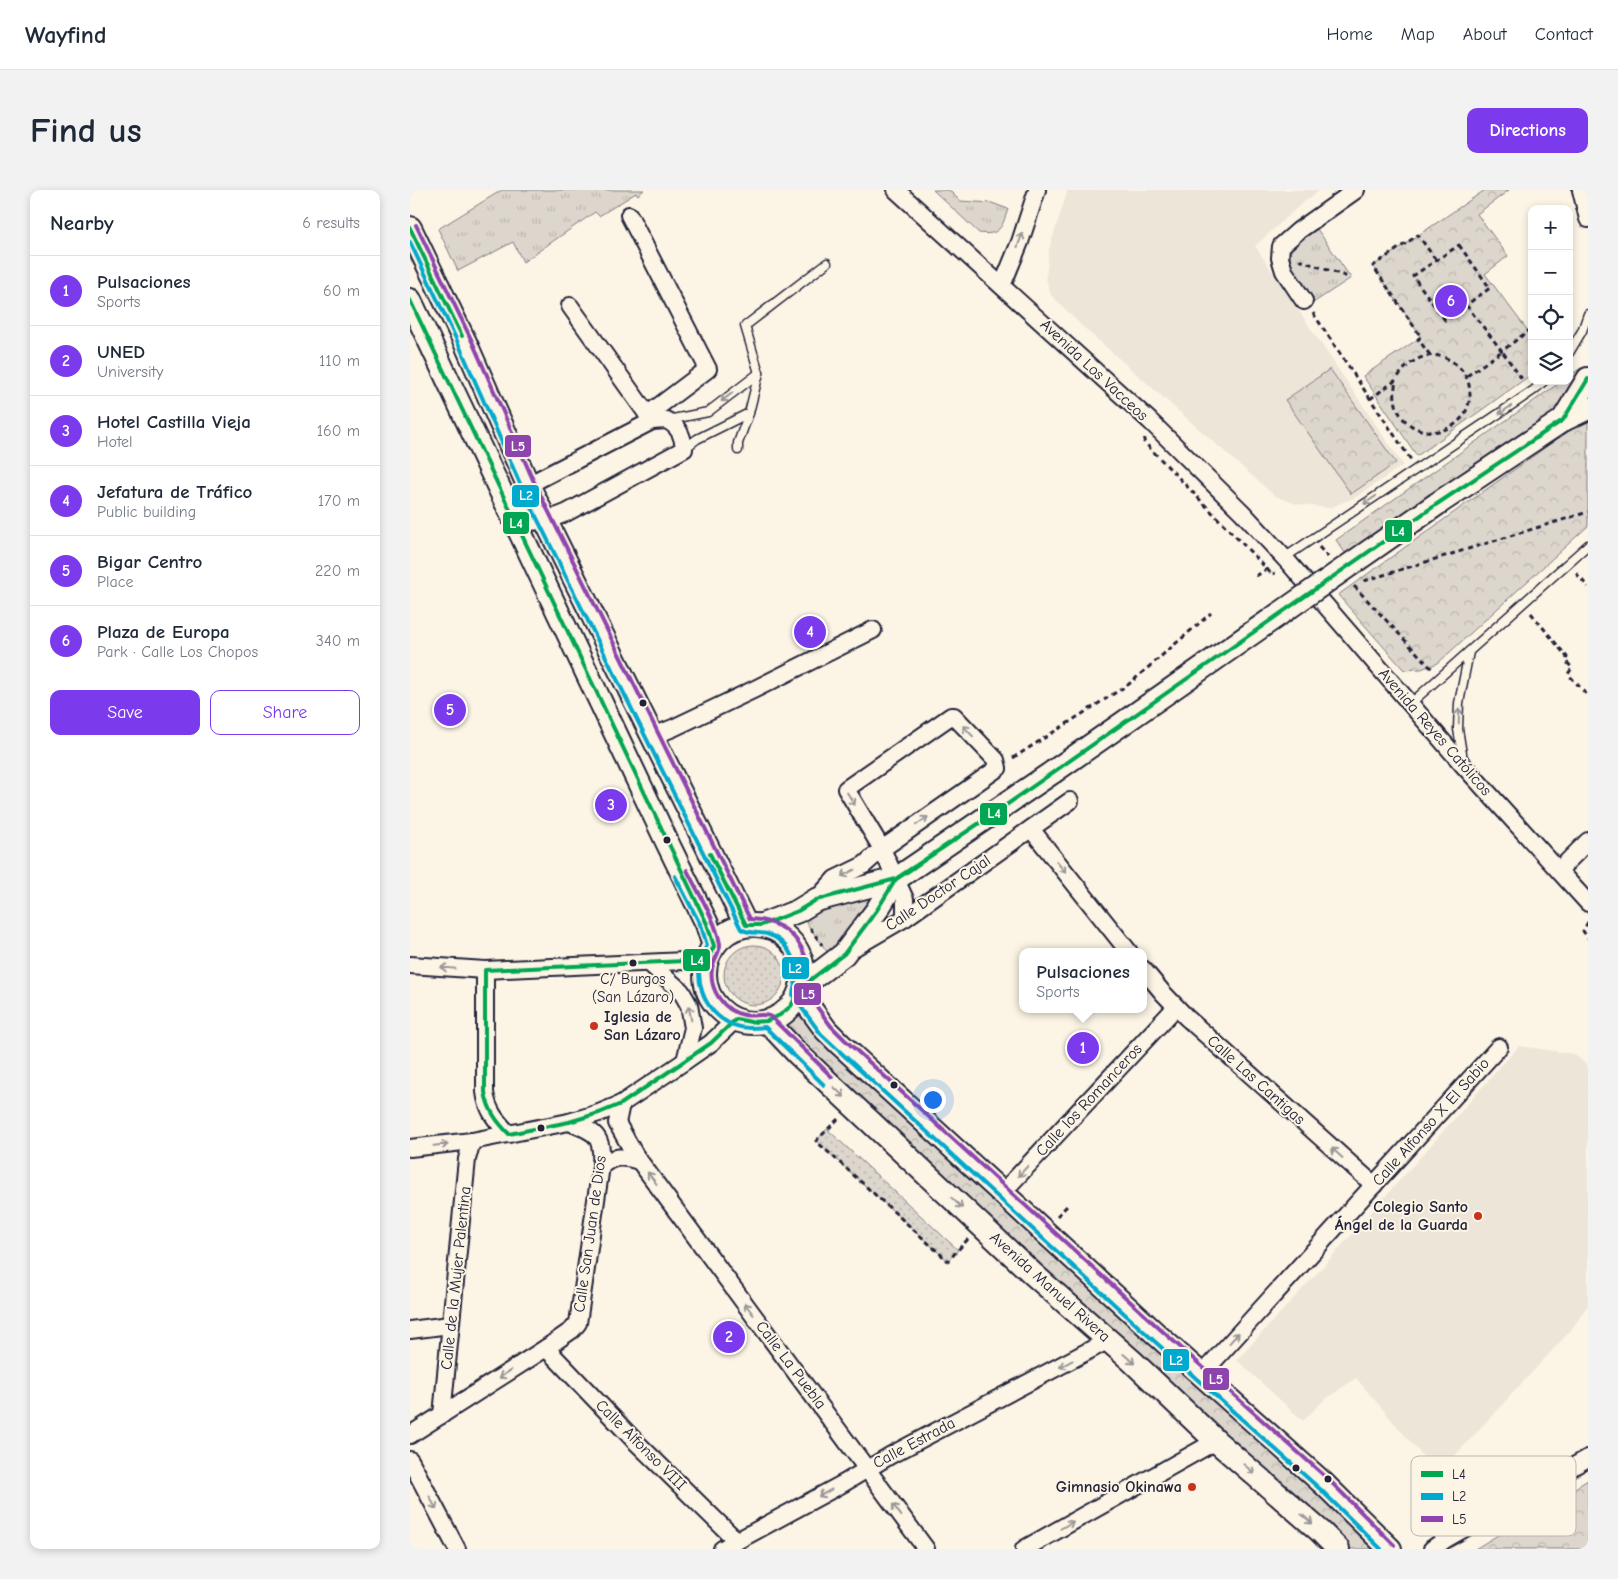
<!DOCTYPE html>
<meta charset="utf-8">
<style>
:root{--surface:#fff;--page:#f2f2f3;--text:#1f2937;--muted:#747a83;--line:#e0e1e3;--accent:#7c3aed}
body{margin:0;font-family:"Comic Neue",sans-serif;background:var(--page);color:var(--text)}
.controls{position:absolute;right:15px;top:15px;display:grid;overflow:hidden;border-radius:10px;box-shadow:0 2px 8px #0003}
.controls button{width:45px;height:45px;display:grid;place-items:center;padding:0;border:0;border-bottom:1px solid var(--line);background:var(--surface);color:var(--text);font:25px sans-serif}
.you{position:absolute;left:522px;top:909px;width:18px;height:18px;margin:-12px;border:4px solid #fff;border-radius:50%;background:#1a73e8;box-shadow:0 0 0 8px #1a73e833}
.badge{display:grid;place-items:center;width:32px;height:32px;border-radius:50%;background:var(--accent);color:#fff;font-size:16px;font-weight:700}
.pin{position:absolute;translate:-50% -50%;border:2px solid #fff;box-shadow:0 1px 5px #0006}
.popup{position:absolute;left:609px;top:758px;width:128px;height:65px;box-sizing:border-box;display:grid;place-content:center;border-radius:10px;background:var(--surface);filter:drop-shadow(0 1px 4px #0005);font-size:16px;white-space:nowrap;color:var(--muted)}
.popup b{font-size:19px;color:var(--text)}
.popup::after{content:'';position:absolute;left:50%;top:100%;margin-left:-10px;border:10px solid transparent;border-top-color:var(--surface)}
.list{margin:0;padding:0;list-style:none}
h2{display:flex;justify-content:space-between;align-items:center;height:65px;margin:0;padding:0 20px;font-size:21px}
h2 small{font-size:16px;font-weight:400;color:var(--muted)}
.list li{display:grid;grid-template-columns:32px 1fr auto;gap:15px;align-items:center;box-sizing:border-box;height:70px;padding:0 20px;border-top:1px solid var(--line)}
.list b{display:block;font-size:19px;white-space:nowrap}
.list p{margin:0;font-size:16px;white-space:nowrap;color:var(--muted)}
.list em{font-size:16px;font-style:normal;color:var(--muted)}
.actions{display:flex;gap:10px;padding:15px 20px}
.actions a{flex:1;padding:11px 0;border:1px solid var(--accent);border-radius:10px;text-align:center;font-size:18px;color:var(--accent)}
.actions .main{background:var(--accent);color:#fff}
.icon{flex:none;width:28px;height:28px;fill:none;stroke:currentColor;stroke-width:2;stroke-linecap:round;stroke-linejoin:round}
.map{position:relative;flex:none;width:1178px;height:1359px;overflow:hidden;border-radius:10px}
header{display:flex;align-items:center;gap:30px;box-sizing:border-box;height:70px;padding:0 25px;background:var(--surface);border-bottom:1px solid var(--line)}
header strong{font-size:24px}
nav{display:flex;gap:28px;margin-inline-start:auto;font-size:18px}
.intro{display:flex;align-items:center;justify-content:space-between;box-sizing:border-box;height:120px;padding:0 30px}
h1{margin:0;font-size:35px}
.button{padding:12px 22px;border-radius:10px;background:var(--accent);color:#fff;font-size:18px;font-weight:700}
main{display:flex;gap:30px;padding:0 30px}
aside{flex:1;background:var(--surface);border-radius:10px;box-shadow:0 2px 8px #0003}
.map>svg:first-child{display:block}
.built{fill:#ece5d8}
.grass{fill:url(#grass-tufts);stroke:#7f7c84}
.forest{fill:url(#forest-crowns);stroke:#7f7c84}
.garden{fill:url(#garden-dots);stroke:#7f7c84}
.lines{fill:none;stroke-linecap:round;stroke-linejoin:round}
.lane-casing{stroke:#22223b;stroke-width:11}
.street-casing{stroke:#22223b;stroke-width:20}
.secondary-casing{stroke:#22223b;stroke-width:26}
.path{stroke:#22223b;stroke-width:3;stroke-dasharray:5 4;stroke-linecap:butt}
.lane{stroke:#fcf5e5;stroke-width:8}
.street{stroke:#fcf5e5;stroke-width:16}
.secondary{stroke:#fcf5e5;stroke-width:22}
.secondary-bridge-casing{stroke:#22223b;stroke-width:26;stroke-linecap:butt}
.secondary-bridge{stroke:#fcf5e5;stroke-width:22}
.bus-1-casing{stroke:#fcf5e5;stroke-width:8}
.bus-2-casing{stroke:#fcf5e5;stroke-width:8}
.bus-3-casing{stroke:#fcf5e5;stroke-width:8}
.bus-1{stroke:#00a651;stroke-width:4}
.bus-2{stroke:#00a9ce;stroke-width:4}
.bus-3{stroke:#8e44ad;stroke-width:4}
.oneway{stroke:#9a9698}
.bus-dot{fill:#22223b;stroke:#fcf5e5;stroke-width:2}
.poi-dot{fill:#c8321e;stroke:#fcf5e5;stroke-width:2}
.labels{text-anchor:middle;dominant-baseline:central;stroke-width:4;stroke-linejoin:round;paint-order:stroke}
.bus-label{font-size:15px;fill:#22223b;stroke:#fcf5e5}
.street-label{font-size:16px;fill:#22223b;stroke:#fcf5e5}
.poi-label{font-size:16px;font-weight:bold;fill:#22223b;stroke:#fcf5e5;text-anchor:end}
.key{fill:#fcf5e5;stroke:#bbb6b2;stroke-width:1}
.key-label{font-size:14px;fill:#22223b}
.line-badge{stroke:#fcf5e5;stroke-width:2}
.badge-label{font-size:14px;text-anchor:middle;font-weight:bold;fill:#fff}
</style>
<header>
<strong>Wayfind</strong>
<nav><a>Home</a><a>Map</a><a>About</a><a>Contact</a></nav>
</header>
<div class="intro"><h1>Find us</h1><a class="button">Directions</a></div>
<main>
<aside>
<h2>Nearby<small>6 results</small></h2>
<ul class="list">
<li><span class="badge">1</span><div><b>Pulsaciones</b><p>Sports</p></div><em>60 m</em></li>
<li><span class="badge">2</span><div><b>UNED</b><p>University</p></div><em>110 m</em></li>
<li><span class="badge">3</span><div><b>Hotel Castilla Vieja</b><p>Hotel</p></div><em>160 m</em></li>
<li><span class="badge">4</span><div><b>Jefatura de Tráfico</b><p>Public building</p></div><em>170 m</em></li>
<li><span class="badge">5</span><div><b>Bigar Centro</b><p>Place</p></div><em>220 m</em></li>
<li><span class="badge">6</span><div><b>Plaza de Europa</b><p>Park · Calle Los Chopos</p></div><em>340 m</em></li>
</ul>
<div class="actions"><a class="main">Save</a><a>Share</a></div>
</aside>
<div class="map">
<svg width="1178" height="1359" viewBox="0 0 1178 1359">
<defs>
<pattern id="grass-tufts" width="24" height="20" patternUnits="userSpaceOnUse" patternTransform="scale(1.25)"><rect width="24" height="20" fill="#dcd6cc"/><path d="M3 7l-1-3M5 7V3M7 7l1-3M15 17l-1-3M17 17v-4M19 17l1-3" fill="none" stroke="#bcb7b0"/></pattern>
<pattern id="forest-crowns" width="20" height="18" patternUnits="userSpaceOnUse" patternTransform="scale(1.25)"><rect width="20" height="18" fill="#dcd6cc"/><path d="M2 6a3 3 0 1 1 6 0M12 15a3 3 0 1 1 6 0" fill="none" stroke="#bcb7b0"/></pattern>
<pattern id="garden-dots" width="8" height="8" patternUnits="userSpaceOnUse" patternTransform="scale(1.25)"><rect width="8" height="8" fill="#dcd6cc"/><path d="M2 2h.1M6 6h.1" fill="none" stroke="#bcb7b0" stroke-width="1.8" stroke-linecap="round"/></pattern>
</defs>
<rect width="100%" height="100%" fill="#fcf5e5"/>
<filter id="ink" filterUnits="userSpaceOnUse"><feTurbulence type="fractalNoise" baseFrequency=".02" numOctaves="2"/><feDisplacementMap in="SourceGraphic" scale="10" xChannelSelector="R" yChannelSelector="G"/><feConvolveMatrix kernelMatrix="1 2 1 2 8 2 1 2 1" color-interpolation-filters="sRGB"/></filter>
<g filter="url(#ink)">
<!-- built -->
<g class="built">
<path d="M658,0H910L889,16L845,56L993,275L948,306L919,318L887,314L865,306L671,135L641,105L636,88L639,59Z"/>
<path d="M1109,856L1164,864L1178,876V1115L1161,1140L1028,1284L946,1188L913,1211L893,1231L827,1170L910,1080Z"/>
</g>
<!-- grass -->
<g class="grass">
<path d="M92,0H234L228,5L226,3L189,26L185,22L113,72L103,52L48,81L28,39Z"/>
<path d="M523,0H539L550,11L582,13L598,19C592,37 590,46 569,43Z"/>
<path d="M907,39L941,88L903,113C895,100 871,70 884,55C889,49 900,44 907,39Z"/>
<path d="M486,689L425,773L388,721Z"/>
</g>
<!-- forest -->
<g class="forest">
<path d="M1075,0H1099L1067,24L1098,66L1075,84L1118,141L1122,138V184L1007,266L953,186L1011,147L963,76Z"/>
<path d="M1171,178L1146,227L938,367L926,350L1152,191H1159V186Z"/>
<path d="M920,179L986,273L941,304L875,210Z"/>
<path d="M1178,227V336L1028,473L1011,479L994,480L928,405Z"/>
<path d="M389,803L980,1359H928L357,831C372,824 380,817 389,803Z"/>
<path d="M1178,1290V1359H1065Z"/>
</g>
<!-- garden -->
<g class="garden">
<circle cx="344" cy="785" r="30"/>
<path d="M417,939L548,1060L538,1071L406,951Z"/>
</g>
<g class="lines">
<!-- lane casing -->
<g class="lane-casing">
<g id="lane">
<path d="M1159,163L1172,141L1178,124"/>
<path d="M258,230L298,222L349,183"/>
<path d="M274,259L287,249L339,223"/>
<path d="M328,260V253L339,223L349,183L335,136L417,73"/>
<path d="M874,368L1124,200L1134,191"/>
<path d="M1000,514L1178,355"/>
<path d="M1053,570L1048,539L1049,513L1059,462"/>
</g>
</g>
<!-- street casing -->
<g class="street-casing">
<g id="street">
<path d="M486,0L740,231L832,322L879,373L1053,575L1178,713"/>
<path d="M1171,0L1178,29"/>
<path d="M219,25L298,179L237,225"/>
<path d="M592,96L610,52L627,0"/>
<path d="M894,111L874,81L870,68L871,56L888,41L946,0"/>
<path d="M160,116L242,231"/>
<path d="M256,230C269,236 273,246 274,259L156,323C139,330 123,335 105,330L118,295L242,231Z"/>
<path d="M243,546L263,538L345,499L463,440"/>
<path d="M621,639L719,762"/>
<path d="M1149,680L1178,651"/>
<path d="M406,710L425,689L454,675L472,659L588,578L586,570L544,526H541L436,599L472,659L495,709V728"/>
<path d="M440,760L495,728L660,611"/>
<path d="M239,773L271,801L279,815L283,838L275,871"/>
<path d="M0,775L75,780L297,770"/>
<path d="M733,779L753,803L776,827L964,995"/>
<path d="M75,780V902C77,920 86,931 99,944"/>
<path d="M211,914L207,933L225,965L516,1359"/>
<path d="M0,958L62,951L159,932L189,923L211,914L275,871L301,853L326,829"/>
<path d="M191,976C204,965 213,966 229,971"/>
<path d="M592,1003L766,817"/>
<path d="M0,1140L40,1135"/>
<path d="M136,1158L224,1250L327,1351"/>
<path d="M791,1185L1089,857"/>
<path d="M32,1225L57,969L62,951"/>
<path d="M0,1245L136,1158L162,1140L168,1133L191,976C193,945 186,942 159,932"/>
<path d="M0,1270L47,1359"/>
<path d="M312,1359L434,1293L481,1265L699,1150"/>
<path d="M614,1359L806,1251"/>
<path d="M1022,1359L1036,1349L1178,1268"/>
</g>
</g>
<!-- secondary casing -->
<g class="secondary-casing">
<g id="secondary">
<path d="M0,38L55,152L118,295L336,735"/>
<path d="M0,110L257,652L297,734L304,756"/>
<path d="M1153,230L1178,189"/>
<path d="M1027,314L1153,230L1178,218"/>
<path d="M352,735L388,721L406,710L486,689L643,582"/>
<circle cx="344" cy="784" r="49"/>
<path d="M391,797L434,764L467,720L486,689"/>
<path d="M389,803L416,840L430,854L746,1144L914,1294L980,1359"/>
<path d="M357,831L388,864L623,1084L722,1171L806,1251L910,1341L928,1359"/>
</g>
</g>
<!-- path -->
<g class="path">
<path d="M1049,55L1080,98L1035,130L1003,86Z"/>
<path d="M889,70L941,88"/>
<path d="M1056,115L1092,161L1118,141L1122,147"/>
<path d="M903,123L1001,270"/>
<path d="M1020,165L1008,149L1011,147L963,76L1008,45L1026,70"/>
<path d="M1057,186L1092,161L1114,192"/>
<path d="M960,209L986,190C973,254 1058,258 1060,204C1060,197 1058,189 1054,183C1033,155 1002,163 986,190"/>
<path d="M735,248L734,252L857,379L843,388"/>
<path d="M909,357L918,367"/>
<path d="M857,379L862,385L865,383"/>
<path d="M1166,383L1178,397"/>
<path d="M954,391L1178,322"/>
<path d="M944,396L1022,479"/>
<path d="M1121,423L1157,467L1156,471L1162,478L1158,484L1178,506"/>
<path d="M603,568L719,494L801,423"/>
<path d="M1178,732L1173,741L1178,748"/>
<path d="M400,738L412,755"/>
<path d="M428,929L406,951L538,1071L558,1049"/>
<path d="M647,1026L657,1016"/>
</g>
<!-- lane -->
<use href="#lane" class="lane"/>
<!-- street -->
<use href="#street" class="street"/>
<!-- secondary -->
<use href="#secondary" class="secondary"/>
<!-- secondary-bridge casing -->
<g class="secondary-bridge-casing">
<path id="secondary-bridge" d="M643,582L1027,314"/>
</g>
<!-- secondary-bridge -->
<use href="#secondary-bridge" class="secondary-bridge"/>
<!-- bus-1 casing -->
<g class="bus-1-casing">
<g id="bus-1">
<path d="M0,38L52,146"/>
<path d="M0,110L297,734L304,756L297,770L75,780V902C78,920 87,932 99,944L159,932L189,923L211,914L301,853L326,829L341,832L357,831L370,825L381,816L391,797L434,764L467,720L486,689L592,618L1027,314L1153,230L1178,189"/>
<path d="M300,664L336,735H352L388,721L406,710L486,689L504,677"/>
</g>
</g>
<!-- bus-2 casing -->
<g class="bus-2-casing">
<g id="bus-2">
<path d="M0,52L49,155L112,298L331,739C338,744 349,742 357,744C376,750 386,768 386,787C386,793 383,799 383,806L411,844L426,858L742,1149L910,1299L971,1359"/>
<path d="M265,686L291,736L297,755C280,784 292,822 323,835C333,839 344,838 355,837L414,895"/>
</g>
</g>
<!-- bus-3 casing -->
<g class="bus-3-casing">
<g id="bus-3">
<path d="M6,35L61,149L124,292L340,729C382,731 405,761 396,802L421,836L434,849L750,1139L918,1289L984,1355"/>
<path d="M277,680C288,703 305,728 310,754C311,761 303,770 302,779C299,799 313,821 334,825C343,827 352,823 360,826L422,887"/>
</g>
</g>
<!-- bus-1 -->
<use href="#bus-1" class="bus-1"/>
<!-- bus-2 -->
<use href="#bus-2" class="bus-2"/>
<!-- bus-3 -->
<use href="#bus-3" class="bus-3"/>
</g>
<!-- one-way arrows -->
<defs><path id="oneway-shaft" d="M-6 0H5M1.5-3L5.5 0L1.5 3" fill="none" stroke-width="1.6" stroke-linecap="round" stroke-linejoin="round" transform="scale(1.25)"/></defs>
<g class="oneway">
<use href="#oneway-shaft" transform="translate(610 50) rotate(-70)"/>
<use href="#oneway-shaft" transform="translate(317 207) rotate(142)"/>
<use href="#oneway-shaft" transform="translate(1095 220) rotate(146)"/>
<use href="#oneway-shaft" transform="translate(960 310) rotate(146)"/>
<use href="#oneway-shaft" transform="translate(1049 526) rotate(-88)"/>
<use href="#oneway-shaft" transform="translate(558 541) rotate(-133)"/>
<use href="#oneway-shaft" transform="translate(441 609) rotate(59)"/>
<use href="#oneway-shaft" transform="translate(512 631) rotate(-35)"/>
<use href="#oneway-shaft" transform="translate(651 677) rotate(51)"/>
<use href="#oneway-shaft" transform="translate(438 683) rotate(153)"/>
<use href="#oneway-shaft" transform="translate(38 778) rotate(-174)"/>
<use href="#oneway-shaft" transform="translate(280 823) rotate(-100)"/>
<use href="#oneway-shaft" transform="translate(429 902) rotate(43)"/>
<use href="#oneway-shaft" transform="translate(31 955) rotate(-6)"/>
<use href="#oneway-shaft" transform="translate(927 963) rotate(-138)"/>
<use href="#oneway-shaft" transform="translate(613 981) rotate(133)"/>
<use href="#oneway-shaft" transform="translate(242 988) rotate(-127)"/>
<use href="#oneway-shaft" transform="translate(547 1013) rotate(43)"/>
<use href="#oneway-shaft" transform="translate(339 1119) rotate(-127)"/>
<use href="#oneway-shaft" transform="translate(824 1148) rotate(-48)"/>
<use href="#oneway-shaft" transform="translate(719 1169) rotate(41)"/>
<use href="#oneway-shaft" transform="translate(656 1174) rotate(152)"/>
<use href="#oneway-shaft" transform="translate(95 1184) rotate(148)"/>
<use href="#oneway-shaft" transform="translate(839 1279) rotate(41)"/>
<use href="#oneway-shaft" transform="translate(415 1303) rotate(151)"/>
<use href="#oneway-shaft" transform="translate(23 1313) rotate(62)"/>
<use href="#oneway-shaft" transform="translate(487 1320) rotate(-126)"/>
<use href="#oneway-shaft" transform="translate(897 1329) rotate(41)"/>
<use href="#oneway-shaft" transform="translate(657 1335) rotate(-30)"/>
</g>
</g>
<!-- markers -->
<g class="bus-dot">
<circle cx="233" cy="513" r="4.5"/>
<circle cx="257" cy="650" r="4.5"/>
<circle cx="223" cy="773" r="4.5"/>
<circle cx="484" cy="895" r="4.5"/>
<circle cx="131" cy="938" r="4.5"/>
<circle cx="886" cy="1278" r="4.5"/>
<circle cx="918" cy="1289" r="4.5"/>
</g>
<g class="poi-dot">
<circle cx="184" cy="836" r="5"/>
<circle cx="1068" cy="1026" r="5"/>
<circle cx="782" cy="1297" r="5"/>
</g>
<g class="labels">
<!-- bus labels -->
<g class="bus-label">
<text x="223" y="789">C/ Burgos<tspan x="223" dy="18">(San Lázaro)</tspan></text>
</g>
<!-- street labels -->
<g class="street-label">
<text transform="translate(684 180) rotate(43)">Avenida Los Vacceos</text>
<text transform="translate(1025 542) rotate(49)">Avenida Reyes Católicos</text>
<text transform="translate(528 703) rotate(-34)">Calle Doctor Cajal</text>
<text transform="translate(846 890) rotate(42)">Calle Las Cantigas</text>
<text transform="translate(679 910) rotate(-47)">Calle los Romanceros</text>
<text transform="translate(1021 932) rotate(-48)">Calle Alfonso X El Sabio</text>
<text transform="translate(180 1044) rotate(-82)">Calle San Juan de Dios</text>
<text transform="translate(46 1088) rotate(-84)">Calle de la Mujer Palentina</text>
<text transform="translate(640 1097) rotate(42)">Avenida Manuel Rivera</text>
<text transform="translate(381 1175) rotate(53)">Calle La Puebla</text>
<text transform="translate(504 1253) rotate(-28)">Calle Estrada</text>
<text transform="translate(231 1255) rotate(45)">Calle Alfonso VIII</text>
</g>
<!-- poi labels -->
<g class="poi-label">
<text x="194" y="827" text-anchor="start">Iglesia de<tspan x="194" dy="18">San Lázaro</tspan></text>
<text x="1058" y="1017">Colegio Santo<tspan x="1058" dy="18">Ángel de la Guarda</tspan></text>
<text x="772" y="1297">Gimnasio Okinawa</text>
</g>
</g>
<!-- legend -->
<rect x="1001" y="1266" width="165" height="80" rx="8" class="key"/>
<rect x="1011" y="1281" width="22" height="6" fill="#00a651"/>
<rect x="1011" y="1303" width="22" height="7" fill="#00a9ce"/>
<rect x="1011" y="1326" width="22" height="6" fill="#8e44ad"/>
<g class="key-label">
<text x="1042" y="1289">L4</text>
<text x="1042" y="1311">L2</text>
<text x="1042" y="1334">L5</text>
</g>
<g class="line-badge">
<rect x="94" y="244" width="28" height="24" rx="5" fill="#8e44ad"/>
<rect x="101" y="294" width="29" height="24" rx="5" fill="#00a9ce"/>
<rect x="92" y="321" width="28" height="24" rx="5" fill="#00a651"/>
<rect x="974" y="329" width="29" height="24" rx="5" fill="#00a651"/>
<rect x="569" y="612" width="29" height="24" rx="5" fill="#00a651"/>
<rect x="272" y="758" width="29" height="24" rx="5" fill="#00a651"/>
<rect x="371" y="766" width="29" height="24" rx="5" fill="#00a9ce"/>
<rect x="383" y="792" width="29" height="24" rx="5" fill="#8e44ad"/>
<rect x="752" y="1158" width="28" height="24" rx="5" fill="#00a9ce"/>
<rect x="792" y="1177" width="28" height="24" rx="5" fill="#8e44ad"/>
</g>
<g class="badge-label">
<text x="108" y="261">L5</text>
<text x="116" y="310">L2</text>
<text x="106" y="338">L4</text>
<text x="988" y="346">L4</text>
<text x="584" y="628">L4</text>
<text x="287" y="775">L4</text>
<text x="385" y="783">L2</text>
<text x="398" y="809">L5</text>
<text x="766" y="1175">L2</text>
<text x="806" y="1194">L5</text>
</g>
</svg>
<div class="controls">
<button>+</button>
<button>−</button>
<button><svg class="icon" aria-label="locate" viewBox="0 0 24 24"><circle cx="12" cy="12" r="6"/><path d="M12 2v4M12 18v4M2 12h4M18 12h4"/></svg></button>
<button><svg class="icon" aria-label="layers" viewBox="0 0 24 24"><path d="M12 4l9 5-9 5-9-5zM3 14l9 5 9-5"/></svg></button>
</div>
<div class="you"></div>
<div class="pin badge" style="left:673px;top:858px">1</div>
<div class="popup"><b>Pulsaciones</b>Sports</div>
<div class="pin badge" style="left:319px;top:1147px">2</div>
<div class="pin badge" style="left:201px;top:615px">3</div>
<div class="pin badge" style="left:400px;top:442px">4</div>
<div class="pin badge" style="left:40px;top:520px">5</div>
<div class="pin badge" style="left:1041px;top:111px">6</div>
</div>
</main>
